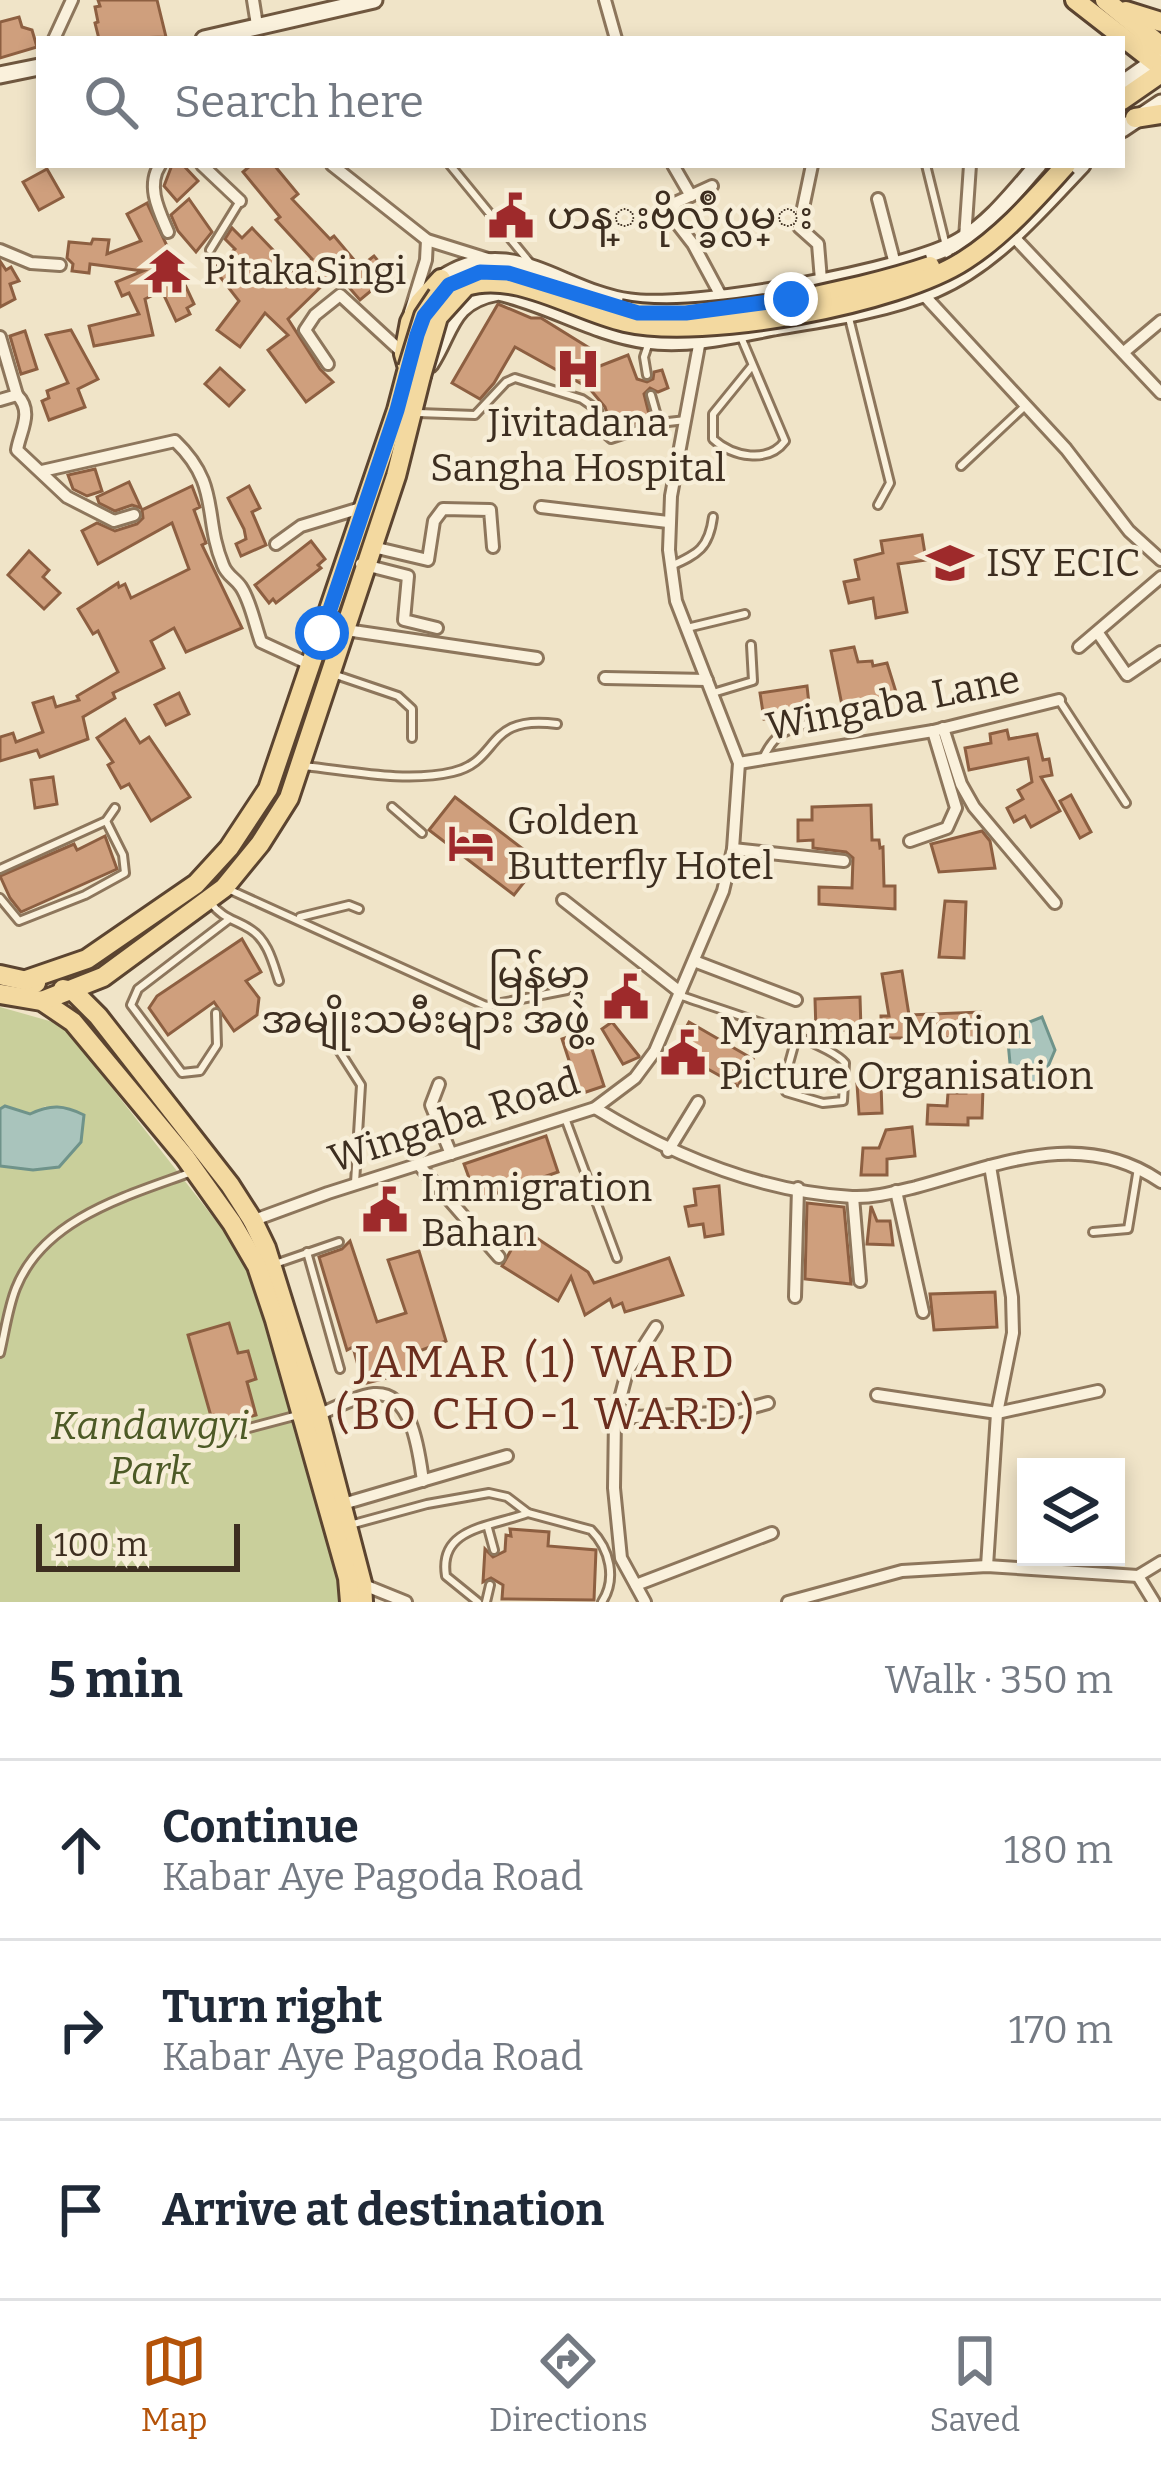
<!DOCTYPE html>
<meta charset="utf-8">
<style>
:root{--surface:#fff;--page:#f2f2f3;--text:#1f2937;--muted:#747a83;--line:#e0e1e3;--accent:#b45309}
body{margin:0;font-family:Bitter,"Noto Sans Myanmar",serif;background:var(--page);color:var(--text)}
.controls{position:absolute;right:36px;bottom:36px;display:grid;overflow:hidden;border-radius:0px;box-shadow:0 6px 18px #0003}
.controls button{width:108px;height:108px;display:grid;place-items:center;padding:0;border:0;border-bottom:3px solid var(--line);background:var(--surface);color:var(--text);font:60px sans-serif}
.scale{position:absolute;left:36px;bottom:30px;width:204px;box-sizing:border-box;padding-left:12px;border:6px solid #3d2e20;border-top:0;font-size:33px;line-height:42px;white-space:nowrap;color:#3d2e20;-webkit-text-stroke:9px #f7eed8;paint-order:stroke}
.stop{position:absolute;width:36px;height:36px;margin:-27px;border:9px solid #1a73e8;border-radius:50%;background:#fff}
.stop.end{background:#1a73e8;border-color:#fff;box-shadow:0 3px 12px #0008}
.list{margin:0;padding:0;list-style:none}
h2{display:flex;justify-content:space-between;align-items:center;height:156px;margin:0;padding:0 48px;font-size:51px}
h2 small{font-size:39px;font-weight:400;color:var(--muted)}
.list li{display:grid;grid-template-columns:78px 1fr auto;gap:36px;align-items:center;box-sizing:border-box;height:180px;padding:0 48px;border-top:3px solid var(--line)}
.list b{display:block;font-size:45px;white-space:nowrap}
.list p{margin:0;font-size:39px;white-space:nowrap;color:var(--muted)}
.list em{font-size:39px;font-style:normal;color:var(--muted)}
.icon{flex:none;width:66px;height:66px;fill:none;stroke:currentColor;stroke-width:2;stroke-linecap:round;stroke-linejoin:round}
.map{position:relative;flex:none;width:1161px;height:1602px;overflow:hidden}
.search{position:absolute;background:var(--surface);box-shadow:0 6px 18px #0003;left:36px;right:36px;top:36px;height:132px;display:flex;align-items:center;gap:30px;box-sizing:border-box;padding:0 42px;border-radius:0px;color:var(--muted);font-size:45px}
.sheet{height:696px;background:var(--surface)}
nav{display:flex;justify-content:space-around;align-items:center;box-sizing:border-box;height:168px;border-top:3px solid var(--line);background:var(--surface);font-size:33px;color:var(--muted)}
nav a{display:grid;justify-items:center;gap:6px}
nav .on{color:var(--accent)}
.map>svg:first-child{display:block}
.green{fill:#c9cf9b}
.water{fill:#a9c4bc;stroke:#6f938a;stroke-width:3}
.building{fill:#cf9f7d;stroke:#8d5f41;stroke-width:3}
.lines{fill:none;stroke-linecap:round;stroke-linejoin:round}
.lane-casing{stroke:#8d765c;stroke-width:12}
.street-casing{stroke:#8d765c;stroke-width:16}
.secondary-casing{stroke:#6f573f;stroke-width:21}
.primary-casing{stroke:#5b4430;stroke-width:24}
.lane{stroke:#faf1dc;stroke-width:6}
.street{stroke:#faf1dc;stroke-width:10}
.secondary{stroke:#faf1dc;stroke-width:15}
.primary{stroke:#f3d9a0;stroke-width:18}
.primary-bridge-casing{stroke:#5b4430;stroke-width:24;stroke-linecap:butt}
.primary-bridge{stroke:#f3d9a0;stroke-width:18}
.route{stroke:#1a73e8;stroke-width:15}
.labels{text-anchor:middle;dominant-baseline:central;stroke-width:9;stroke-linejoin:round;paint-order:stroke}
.poi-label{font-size:39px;fill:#3d2e20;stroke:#f7eed8;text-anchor:start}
.street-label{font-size:39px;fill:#3d2e20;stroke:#f7eed8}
.park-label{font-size:39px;font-style:italic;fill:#4d5a26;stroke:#f7eed8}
.quarter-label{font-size:45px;letter-spacing:3px;fill:#6b2e1e;stroke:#f7eed8}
</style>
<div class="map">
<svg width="1161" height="1602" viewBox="0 0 1161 1602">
<rect width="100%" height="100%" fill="#f0e4c8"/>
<!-- green -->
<path class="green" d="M0,1007L53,1022L69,1033L249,1263L346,1588L345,1602H0V1166L8,1168L46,1106L30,1114L5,1106L0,1109Z"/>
<!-- water -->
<g class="water">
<path d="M1042,1017L1055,1050L1039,1088L1027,1090L1012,1085L1007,1031Z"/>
<path d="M5,1106L30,1114C51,1104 64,1105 84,1115L81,1142L59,1167L33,1170L0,1166V1109Z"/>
</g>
<!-- building -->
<g class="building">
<path d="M98,0H157L166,37L99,39L95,23L98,22L95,7L100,6Z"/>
<path d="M19,17L22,27L32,30L37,47L0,58V22Z"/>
<path d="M172,165H183L198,181L177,201L164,186Z"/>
<path d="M251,165H274L298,194L292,199L330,239L334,236L360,267L374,256L390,275L360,300L340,277L337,279L333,275L288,319L320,369L333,382L306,402L268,350L288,335L265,313L240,347L217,330L239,301L214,269L235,249L225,239L232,228L242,238L252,228L297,275L312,259L276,220L280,217L243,172Z"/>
<path d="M47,169L63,197L39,210L23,182Z"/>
<path d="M189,199L212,232L196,252L178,231L171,215Z"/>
<path d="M147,203L194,304L187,308L190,314L176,321L162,291L145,299L153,335L94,346L89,326L139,314L129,293L122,296L116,282L143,271L90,264L89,273L72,271L73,264L67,258L69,242L91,244L93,239L109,240L107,254L141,241L127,214Z"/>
<path d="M0,261L6,270L11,267L19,281L10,284L15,299L0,307Z"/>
<path d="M498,304L531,318H541L591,349L586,357L600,366L628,355L637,379L647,382L653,379L654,372L662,370L668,388L658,392L650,388L644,394L650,418L613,431L605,407L589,388L515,347L494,383L480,399L452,383Z"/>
<path d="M71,330L98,379L78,389L85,407L49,420L42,401L49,398L47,391L68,383L46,335Z"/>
<path d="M25,331L37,369L21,374L10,336Z"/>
<path d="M220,368L244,390L229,406L205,384Z"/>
<path d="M95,469L102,491L87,496L73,489L68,475Z"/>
<path d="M129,482L141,508L132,505L115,511L99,503L97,497Z"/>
<path d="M192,486L200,507L194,510L206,543L202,545L242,628L186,652L174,628L151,641L164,668L113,693L115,698L83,717L88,739L40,757L37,750L0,761V737L13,733L16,742L43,732L33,703L53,697L56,707L79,700L77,696L118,672L98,631L93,634L78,609L118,583L119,587L125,584L131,598L189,569L172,523L98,564L82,531L97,523L115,531L137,524L143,518L142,510Z"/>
<path d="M249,486L260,508L252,512L266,545L241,556L236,544L246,539L244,529L228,498Z"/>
<path d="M922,535L926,560L898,564L907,612L876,618L873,598L849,603L844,582L859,579L855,560L883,553L881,541Z"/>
<path d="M311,541L325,559L318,565L321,568L276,603L273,599L269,603L255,585Z"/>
<path d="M29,551L49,570L43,577L60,593L44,609L8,575Z"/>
<path d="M854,647L858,662L872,661L873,666L887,663L896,692L884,699L885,706L870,709V705L843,710L831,651Z"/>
<path d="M807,686L810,713L764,719L760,693Z"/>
<path d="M179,693L189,714L166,725L155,705Z"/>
<path d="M125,719L140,743L149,737L190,797L151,821L129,784L121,788L108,765L113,762L97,738Z"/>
<path d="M1007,730L1009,739L1037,734L1043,760L1049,759L1052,775L1041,777L1060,811L1031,827L1025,816L1014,822L1007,808L1023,799L1018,790L1032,782L1028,758L969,770L965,748L991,743L990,734Z"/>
<path d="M53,777L57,804L35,808L31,780Z"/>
<path d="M1071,795L1091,832L1080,838L1060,801Z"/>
<path d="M455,797L540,862L514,895L429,830Z"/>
<path d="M871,805L872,840H879L880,848L883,847L884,886H895V909L819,904V887L852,888L853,858L846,852L813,848V840L798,841V820H812V807Z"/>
<path d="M982,831L990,841L995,868L939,872L931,844Z"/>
<path d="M105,836L117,869L21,912L10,898L0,876L74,844L77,850Z"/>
<path d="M945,901L966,902L964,958L939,957Z"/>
<path d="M242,939L261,972L246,981L259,998L257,1015L234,1031L214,1002L168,1035L149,1008L157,996Z"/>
<path d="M902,971L909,1015L980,1012V1038H881V1016H889L882,974Z"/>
<path d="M860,997L861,1030L816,1031L815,999Z"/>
<path d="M612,1022L639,1056V1057L623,1064L602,1029Z"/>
<path d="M689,1022L753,1059L738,1086L674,1050Z"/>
<path d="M586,1031L604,1086L580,1094L562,1039Z"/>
<path d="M857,1084H881L882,1113L859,1114Z"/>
<path d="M966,1088H983L982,1118H968V1125L927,1124L928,1105L947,1106L948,1093H966Z"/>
<path d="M912,1127L915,1156L887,1159V1175H861L863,1148H879L886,1130Z"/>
<path d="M546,1136L558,1172L477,1200L464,1164Z"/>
<path d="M719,1186L723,1234L705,1237L703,1224L689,1226L685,1207L696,1205L694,1189Z"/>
<path d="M807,1203L844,1207L851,1284L805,1279Z"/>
<path d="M871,1206L877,1221H890L893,1245L867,1244Z"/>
<path d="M523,1229L588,1272L594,1283L669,1258L683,1295L625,1312L622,1303L613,1307L610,1299L585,1315L571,1277L558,1301L502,1266Z"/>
<path d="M350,1241L377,1322L406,1313L388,1260L419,1251L446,1341L414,1353L419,1370L363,1384L353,1347L347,1350L319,1257L342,1249Z"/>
<path d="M995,1292L997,1327L934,1330L930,1294Z"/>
<path d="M229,1323L238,1353L248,1351L256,1379L247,1382L256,1415L214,1427L188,1335Z"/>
<path d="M510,1529L549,1532L548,1546L596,1550L594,1600L502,1599L503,1585L491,1578L483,1582L485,1549L493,1557L505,1551L506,1535L511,1536Z"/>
</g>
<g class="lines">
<!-- lane casing -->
<g class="lane-casing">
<g id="lane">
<path d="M450,165L531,264"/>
<path d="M926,165L951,266"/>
<path d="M210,250L240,201"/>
<path d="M849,318L890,483L878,505"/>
<path d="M741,337L785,441C768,464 733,457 713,439V414L752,366"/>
<path d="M647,375L644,357L648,345"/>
<path d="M651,395L659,423"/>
<path d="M418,413L475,415L506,382L515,378L582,399L598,410L603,432L611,439L659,423L686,420"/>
<path d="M961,466L1024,407"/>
<path d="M671,566C698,554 709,548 713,517"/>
<path d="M687,628L745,614"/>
<path d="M333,674L398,696L412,709V738"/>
<path d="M713,693L753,681L751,645"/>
<path d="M1059,700L1126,803"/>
<path d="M762,761C774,731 788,729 818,721"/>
<path d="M304,766C352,771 406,783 453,772C501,761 484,714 557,724"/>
<path d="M392,807L422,833"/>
<path d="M0,869L106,821L115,808"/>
<path d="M228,889L486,1006L567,990"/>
<path d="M0,898L19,921L85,895L125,873L123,855L106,821"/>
<path d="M210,902C223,919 234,919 250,929C268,940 273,963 279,981"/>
<path d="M300,917L349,905L359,909"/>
<path d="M679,995C711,1007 828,1041 845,1063L843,1101L823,1103L786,1092L783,1085L796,1038"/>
<path d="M216,1013L217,1045L200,1071L182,1073L131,1005L138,989L228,920"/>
<path d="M331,1021L333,1041L361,1085L355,1183"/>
<path d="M565,1118L617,1258"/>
<path d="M1093,1232L1128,1229L1138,1168"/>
<path d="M307,1252L340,1369"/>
<path d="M275,1264L339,1242"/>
<path d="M0,1353C5,1332 8,1308 16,1288C44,1218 127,1196 192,1172"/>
<path d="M226,1434L298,1415"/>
<path d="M350,1525L427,1504L489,1493L507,1497L528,1513L591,1530C610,1549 617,1579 602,1602"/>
<path d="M488,1528L494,1550"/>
<path d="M478,1602L446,1576C438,1527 491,1527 528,1513"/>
<path d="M486,1602L490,1585"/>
</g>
</g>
<!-- street casing -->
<g class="street-casing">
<g id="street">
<path d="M253,0L257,25"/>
<path d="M605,0L616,39"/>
<path d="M54,39L72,0"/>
<path d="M160,165C146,186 159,211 168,232"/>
<path d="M202,165L240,201"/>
<path d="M332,165L427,240L491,260"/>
<path d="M673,165L691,196"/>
<path d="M812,165L799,227L818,244L821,280"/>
<path d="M712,186L677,202L669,213L693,244L721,296"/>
<path d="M878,199L895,264"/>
<path d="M1012,235L1161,393"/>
<path d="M965,238L970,165"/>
<path d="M0,250L31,263L60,265"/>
<path d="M922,293L1066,449L1129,531L1161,560"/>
<path d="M410,312L426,260L427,240"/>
<path d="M1124,352L1161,321"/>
<path d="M328,364L305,330L315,315L340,295L404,354"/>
<path d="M17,395C34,412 20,431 17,450L67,497L114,521L134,515"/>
<path d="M0,400L17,395L0,337"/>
<path d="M42,471L175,441C221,485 203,517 223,565C227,576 235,578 241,587C251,602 255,626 261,642L311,665"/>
<path d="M541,507L668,522"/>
<path d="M276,544L301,526L364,507"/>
<path d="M373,547L428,560L434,521L443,509L490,510L493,547"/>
<path d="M361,564L408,576L404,620L437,628"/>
<path d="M346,630L537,658"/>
<path d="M1098,633L1127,675L1161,652"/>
<path d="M1079,647L1161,577"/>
<path d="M605,678L707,680"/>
<path d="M943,728L961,784L974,807L1055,903"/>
<path d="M739,763L933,731L1059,700"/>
<path d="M910,841L947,828L956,808L933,731"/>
<path d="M733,849L844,861"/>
<path d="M563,900L680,992"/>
<path d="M694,961L796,1000"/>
<path d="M439,1084L431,1105L451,1154"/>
<path d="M595,1108C672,1155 761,1192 852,1197C873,1198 895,1192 916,1187C998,1165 1083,1127 1161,1182"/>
<path d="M668,1151L698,1102"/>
<path d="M418,1164L499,1257"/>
<path d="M896,1191L923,1312"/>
<path d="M853,1197L860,1281"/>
<path d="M249,1222L328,1193L595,1108L635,1078L655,1051L723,891L733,849L739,763L676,601L669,550L671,496L700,340"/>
<path d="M795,1297L798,1188"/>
<path d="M877,1395L997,1413L1098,1391"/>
<path d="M318,1415C335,1408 356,1396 374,1394C413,1391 419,1454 423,1481"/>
<path d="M615,1418L735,1412L768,1403"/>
<path d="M343,1504L507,1456"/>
<path d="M987,1566L997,1413L1013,1333L1012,1297L990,1166"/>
<path d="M1138,1576L1154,1602"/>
<path d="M1138,1576L1161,1562"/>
<path d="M359,1583L406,1602"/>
<path d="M636,1585L772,1533"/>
<path d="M645,1602L621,1558L614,1488L615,1418L627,1372L656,1327"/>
<path d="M788,1602L902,1571L987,1566L1138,1576"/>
</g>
</g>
<!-- secondary casing -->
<g class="secondary-casing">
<g id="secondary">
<path d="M204,39L374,0"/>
<path d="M0,75L39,67"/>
<path d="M1122,84L1159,58"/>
<path d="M1122,129L1161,103"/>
<path d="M441,279C511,232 561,293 630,302C689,311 909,272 960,241C991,223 1014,192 1038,165"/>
<path d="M430,364C452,330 449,301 498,292C549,303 594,333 646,340C688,346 733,335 774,327C827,318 885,310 935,289C994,264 1039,210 1082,165"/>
</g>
</g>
<!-- primary casing -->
<g class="primary-casing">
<g id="primary">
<path d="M1075,0L1161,67"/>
<path d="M1105,0L1161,46"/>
<path d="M1126,11L1161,22"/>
<path d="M1122,100L1161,73"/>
<path d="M1135,118L1161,114"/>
<path d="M0,975L36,983"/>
<path d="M26,980L87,959L196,884L229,848L268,789L397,410L408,368L404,354L410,322L420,302L441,279"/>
<path d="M63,989L73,991L98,1016L230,1185L253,1221L266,1248L318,1415L362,1583L363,1602"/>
<path d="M0,994L42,1001L73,1022L185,1157L232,1223L257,1266L275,1320L348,1578L350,1602"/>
<path d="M42,1001L103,977L224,888L260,844L289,798L396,476L421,376"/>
</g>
</g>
<!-- lane -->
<use href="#lane" class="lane"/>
<!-- street -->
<use href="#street" class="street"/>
<!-- secondary -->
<use href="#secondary" class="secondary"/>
<!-- primary -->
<use href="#primary" class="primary"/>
<!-- primary-bridge casing -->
<g class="primary-bridge-casing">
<g id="primary-bridge">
<path d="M620,310C694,326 857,291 930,266"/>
<path d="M408,368L424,316L438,295"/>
<path d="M421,376L438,317L466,286C516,270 576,311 625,322C703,340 898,304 965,260C1004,235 1035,199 1066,165"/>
</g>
</g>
<!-- primary-bridge -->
<use href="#primary-bridge" class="primary-bridge"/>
</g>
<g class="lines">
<!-- route -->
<path class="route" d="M322,633L397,410L417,335L424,316L449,285L480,272L508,273L638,313H686L791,299"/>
</g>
<!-- icons -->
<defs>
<g id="civic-bare" transform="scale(3.6)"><path d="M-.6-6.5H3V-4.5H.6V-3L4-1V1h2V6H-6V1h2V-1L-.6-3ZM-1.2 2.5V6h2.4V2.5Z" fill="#9e2a2b" stroke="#f7eed8" stroke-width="2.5" paint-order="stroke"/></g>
<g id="temple-bare" transform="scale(3.6)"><path d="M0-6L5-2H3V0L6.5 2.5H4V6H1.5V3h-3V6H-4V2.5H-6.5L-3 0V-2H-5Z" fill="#9e2a2b" stroke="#f7eed8" stroke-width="2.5" paint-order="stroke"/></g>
<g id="hospital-bare" transform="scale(3.6)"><path d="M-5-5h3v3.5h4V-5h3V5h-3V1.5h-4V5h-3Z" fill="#9e2a2b" stroke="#f7eed8" stroke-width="2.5" paint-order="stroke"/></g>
<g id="school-bare" transform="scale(3.6)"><path d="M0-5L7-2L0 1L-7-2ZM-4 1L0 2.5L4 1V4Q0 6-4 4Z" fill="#9e2a2b" stroke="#f7eed8" stroke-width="2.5" paint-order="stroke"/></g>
<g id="hotel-bare" transform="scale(3.6)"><path d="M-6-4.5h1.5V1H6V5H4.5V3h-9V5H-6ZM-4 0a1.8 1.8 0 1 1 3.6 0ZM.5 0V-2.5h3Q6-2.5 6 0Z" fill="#9e2a2b" stroke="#f7eed8" stroke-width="2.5" paint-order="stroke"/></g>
</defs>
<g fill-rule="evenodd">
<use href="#civic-bare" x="511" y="216"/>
<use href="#temple-bare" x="167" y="271"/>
<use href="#hospital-bare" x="578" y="369"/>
<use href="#school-bare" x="950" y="563"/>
<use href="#hotel-bare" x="471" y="843"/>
<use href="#civic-bare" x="626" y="997"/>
<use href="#civic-bare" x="683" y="1053"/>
<use href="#civic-bare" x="385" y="1210"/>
</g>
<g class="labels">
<!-- poi labels -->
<g class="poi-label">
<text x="547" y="216">ဟန္းဗိုလ္ခ်ဳပ္လမ္း</text>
<text x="203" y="271">PitakaSingi</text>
<text x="578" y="423" text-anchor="middle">Jivitadana<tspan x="578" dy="45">Sangha Hospital</tspan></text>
<text x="986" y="563">ISY ECIC</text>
<text x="507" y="821">Golden<tspan x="507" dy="45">Butterfly Hotel</tspan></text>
<text x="590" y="975" text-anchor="end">မြန်မာ့<tspan x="590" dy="45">အမျိုးသမီးများ အဖွဲ့</tspan></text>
<text x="719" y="1031">Myanmar Motion<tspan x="719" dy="45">Picture Organisation</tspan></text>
<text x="421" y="1188">Immigration<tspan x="421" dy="45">Bahan</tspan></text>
</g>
<!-- street labels -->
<g class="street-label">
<text transform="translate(893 703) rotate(-11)">Wingaba Lane</text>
<text transform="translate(454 1120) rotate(-18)">Wingaba Road</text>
</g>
<!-- park labels -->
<g class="park-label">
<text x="150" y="1426">Kandawgyi<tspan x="150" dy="45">Park</tspan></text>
</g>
<!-- quarter labels -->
<g class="quarter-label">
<text x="546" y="1362">JAMAR (1) WARD<tspan x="546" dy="52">(BO CHO-1 WARD)</tspan></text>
</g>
</g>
</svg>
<div class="controls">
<button><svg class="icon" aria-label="layers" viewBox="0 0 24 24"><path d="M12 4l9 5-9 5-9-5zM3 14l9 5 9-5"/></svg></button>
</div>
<div class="scale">100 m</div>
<div class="stop" style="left:322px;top:633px"></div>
<div class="stop end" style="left:791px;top:299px"></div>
<div class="search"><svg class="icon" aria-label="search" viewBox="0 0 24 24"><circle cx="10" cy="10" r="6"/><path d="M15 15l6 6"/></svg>Search here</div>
</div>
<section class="sheet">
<h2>5 min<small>Walk · 350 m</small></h2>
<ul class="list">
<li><svg class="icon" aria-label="ahead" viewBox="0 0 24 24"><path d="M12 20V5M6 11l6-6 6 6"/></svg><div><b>Continue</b><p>Kabar Aye Pagoda Road</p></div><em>180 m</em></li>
<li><svg class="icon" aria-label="right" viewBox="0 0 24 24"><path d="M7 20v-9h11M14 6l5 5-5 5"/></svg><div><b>Turn right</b><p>Kabar Aye Pagoda Road</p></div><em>170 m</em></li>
<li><svg class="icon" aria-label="arrive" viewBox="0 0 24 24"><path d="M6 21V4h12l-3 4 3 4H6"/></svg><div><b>Arrive at destination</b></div></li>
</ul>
</section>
<nav>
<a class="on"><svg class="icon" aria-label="map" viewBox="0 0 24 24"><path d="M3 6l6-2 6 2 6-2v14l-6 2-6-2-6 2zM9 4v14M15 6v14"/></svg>Map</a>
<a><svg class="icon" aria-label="directions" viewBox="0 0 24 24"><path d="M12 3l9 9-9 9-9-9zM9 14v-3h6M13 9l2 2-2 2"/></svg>Directions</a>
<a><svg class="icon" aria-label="saved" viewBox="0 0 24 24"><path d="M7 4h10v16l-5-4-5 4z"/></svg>Saved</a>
</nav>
